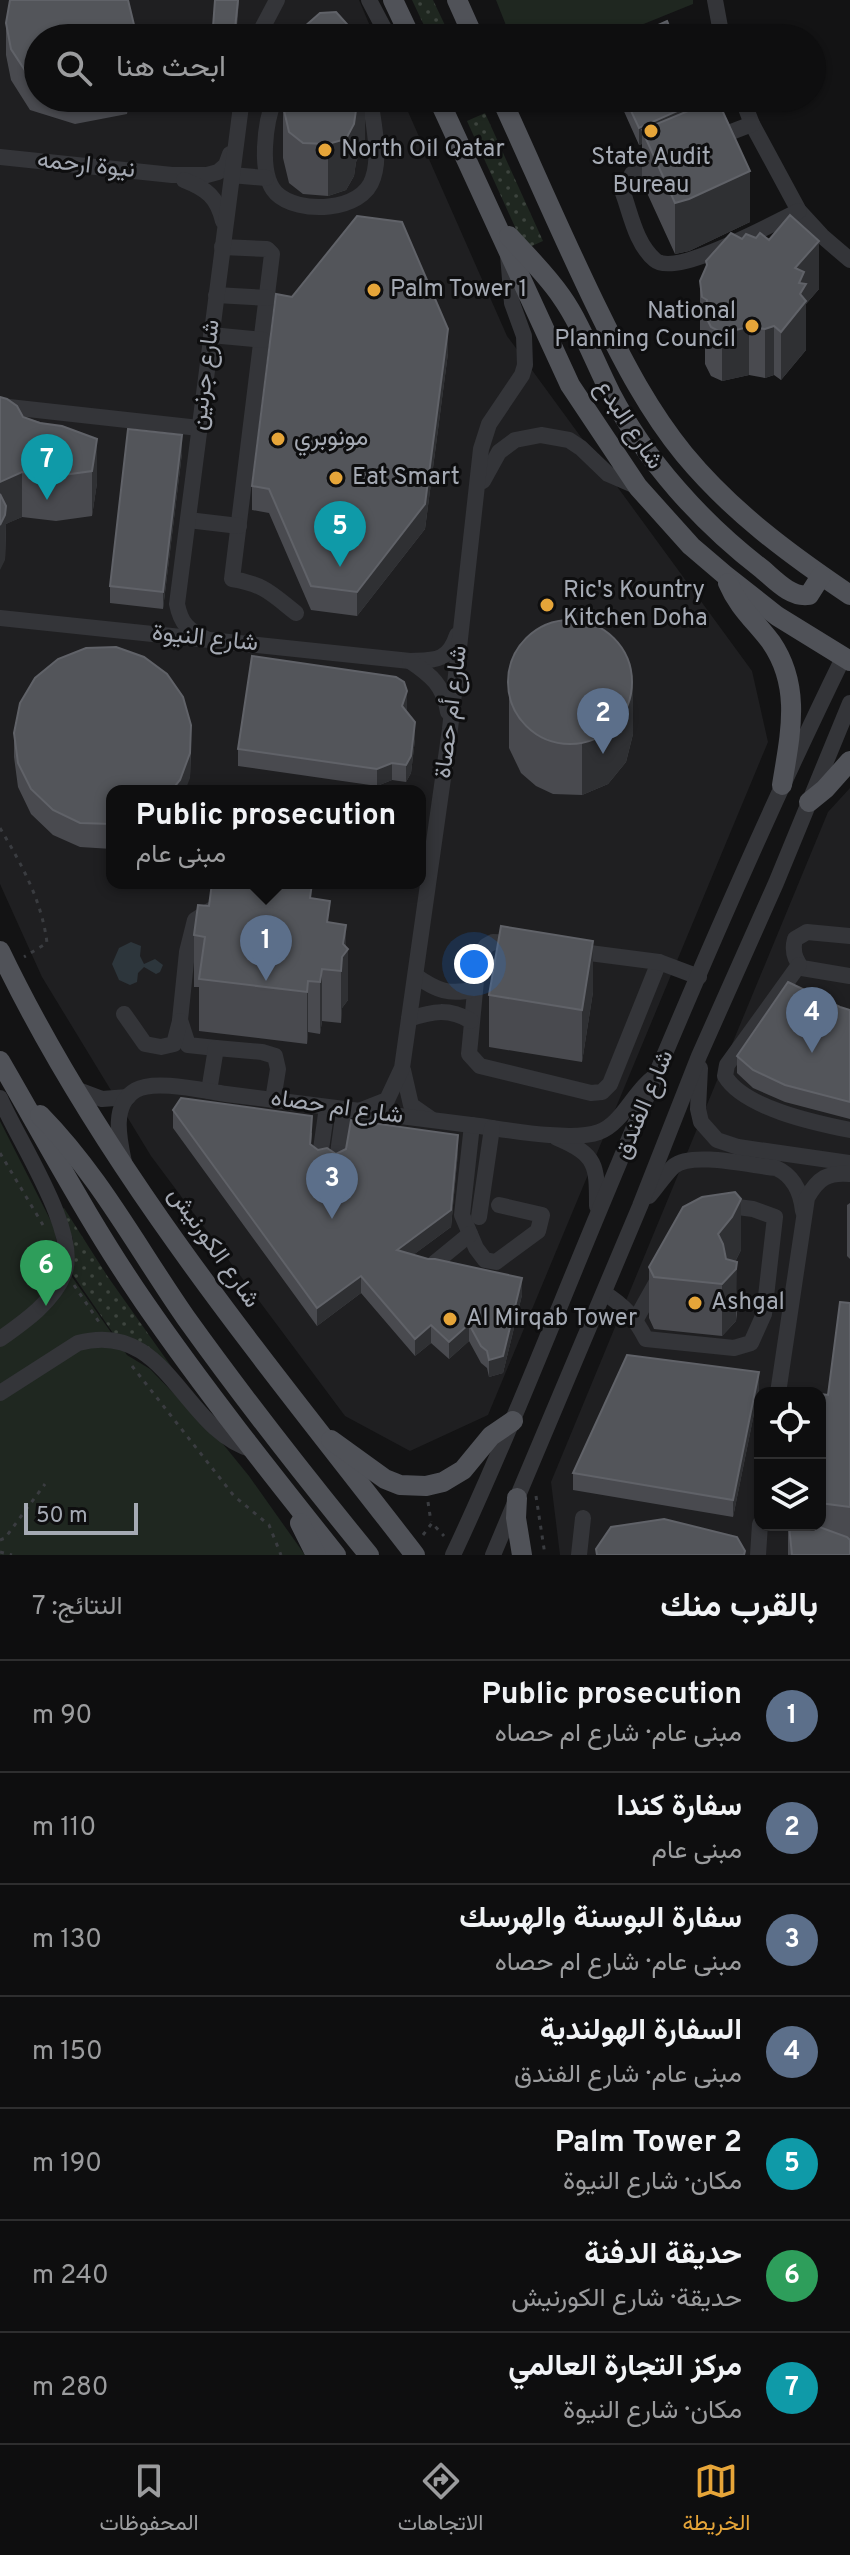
<!DOCTYPE html>
<html lang="ar">
<meta charset="utf-8">
<style>
:root{--surface:#0e0e0f;--page:#171718;--text:#f1f3f6;--muted:#9b9c9e;--line:#2e2e2f;--accent:#e6a539}
body{margin:0;font-family:Overpass,Vazirmatn,sans-serif;background:var(--page);color:var(--text);direction:rtl}
.controls{position:absolute;right:24px;bottom:24px;display:grid;overflow:hidden;border-radius:16px;box-shadow:0 2px 6px #0004}
.controls button{width:72px;height:72px;display:grid;place-items:center;padding:0;border:0;border-bottom:2px solid var(--line);background:var(--surface);color:var(--text);font:40px sans-serif}
.scale{position:absolute;left:24px;bottom:20px;width:114px;box-sizing:border-box;padding-left:8px;border:4px solid #a5aab4;border-top:0;font-size:22px;line-height:28px;white-space:nowrap;color:#a5aab4;-webkit-text-stroke:6px #0e0e0f;paint-order:stroke}
.you{position:absolute;left:474px;top:964px;width:28px;height:28px;margin:-20px;border:6px solid #fff;border-radius:50%;background:#1a73e8;box-shadow:0 0 0 12px #1a73e833}
.badge{display:grid;place-items:center;width:52px;height:52px;border-radius:50%;background:var(--accent);color:#fff;font-size:26px;font-weight:700}
.pin{position:absolute;translate:-50% -66px;filter:drop-shadow(0 2px 4px #0008)}
.pin::after{content:'';position:absolute;top:42px;width:28px;height:24px;background:inherit;clip-path:polygon(0 0,100% 0,50% 100%)}
.popup{position:absolute;left:106px;top:785px;width:320px;height:104px;box-sizing:border-box;display:grid;place-content:center;border-radius:16px;background:var(--surface);filter:drop-shadow(0 2px 6px #0005);font-size:26px;white-space:nowrap;color:var(--muted)}
.popup b{font-size:30px;color:var(--text)}
.popup::after{content:'';position:absolute;left:50%;top:100%;margin-left:-16px;border:16px solid transparent;border-top-color:var(--surface)}
.list{margin:0;padding:0;list-style:none}
h2{display:flex;justify-content:space-between;align-items:center;height:104px;margin:0;padding:0 32px;font-size:34px}
h2 small{font-size:26px;font-weight:400;color:var(--muted)}
.list li{display:grid;grid-template-columns:52px 1fr auto;gap:24px;align-items:center;box-sizing:border-box;height:112px;padding:0 32px;border-top:2px solid var(--line)}
.list b{display:block;font-size:30px;white-space:nowrap}
.list p{margin:0;font-size:26px;white-space:nowrap;color:var(--muted)}
.list em{font-size:26px;font-style:normal;color:var(--muted)}
.icon{flex:none;width:44px;height:44px;fill:none;stroke:currentColor;stroke-width:2;stroke-linecap:round;stroke-linejoin:round}
.map{position:relative;flex:none;width:850px;height:1555px;overflow:hidden;direction:ltr}
.search{position:absolute;background:var(--surface);box-shadow:0 2px 6px #0004;left:24px;right:24px;top:24px;height:88px;display:flex;align-items:center;gap:20px;box-sizing:border-box;padding:0 28px;border-radius:44px;color:var(--muted);font-size:30px}
.sheet{height:888px;background:var(--surface)}
nav{display:flex;justify-content:space-around;align-items:center;box-sizing:border-box;height:112px;border-top:2px solid var(--line);background:var(--surface);font-size:22px;color:var(--muted)}
nav a{display:grid;justify-items:center;gap:4px}
nav .on{color:var(--accent)}
.map>svg:first-child{display:block}
.built{fill:#1f1f21;fill-rule:evenodd}
.grass{fill:url(#grass-dots)}
.park{fill:#1f2720}
.water{fill:#2d363c}
.lines{fill:none;stroke-linecap:round;stroke-linejoin:round}
.path{stroke:#3a3c40;stroke-width:3;stroke-dasharray:4 6;stroke-linecap:butt}
.minor{stroke:#343539;stroke-width:16}
.major{stroke:#505258;stroke-width:20}
.wall{fill:#494a4f}
.shaded-wall{fill:#2f3033}
.building{fill:#53555a;stroke:#606268;stroke-width:2}
.poi-dot{fill:#e6a539;stroke:#0e0e0f;stroke-width:3}
.labels{text-anchor:middle;dominant-baseline:central;stroke-width:6;stroke-linejoin:round;paint-order:stroke}
.poi-label{font-size:24px;fill:#a5aab4;stroke:#0e0e0f;text-anchor:start}
.street-label{font-size:24px;fill:#a5aab4;stroke:#0e0e0f}
</style>
<div class="map">
<svg width="850" height="1555" viewBox="0 0 850 1555">
<defs>
<pattern id="grass-dots" width="8" height="8" patternUnits="userSpaceOnUse" patternTransform="scale(2)"><rect width="8" height="8" fill="#1f2720"/><path d="M2 2h.1M6 6h.1" fill="none" stroke="#3d443e" stroke-width="1.8" stroke-linecap="round"/></pattern>
</defs>
<rect width="100%" height="100%" fill="#131314"/>
<!-- built -->
<g class="built">
<path d="M0,0H359L375,38H38V98H402L507,336L752,671L768,742L488,1415L410,1451L345,1416L151,1156L42,977L0,884ZM112,791H420V883H112Z"/>
<path d="M850,788V1555H560L551,1482L828,812ZM760,1393H820V1525H760Z"/>
</g>
<!-- grass -->
<g class="grass">
<path d="M412,0H433L451,38H430Z"/>
<path d="M485,113L543,241L525,249L467,121Z"/>
<path d="M64,1208L108,1277L173,1369L171,1372L115,1336L73,1275V1239L61,1210Z"/>
</g>
<!-- park -->
<g class="park">
<path d="M496,0H693V4L609,38H511Z"/>
<path d="M0,1121L55,1229L58,1257L127,1355L150,1369L223,1444L249,1476L305,1555H0Z"/>
</g>
<!-- water -->
<path class="water" d="M131,942L141,946L140,956L144,964L155,959L163,965L160,972L156,974L144,967L138,973L137,982L130,985L119,980L112,964L119,948Z"/>
<g class="lines">
<!-- path -->
<g class="path">
<path d="M0,828C22,865 42,901 47,943L24,957"/>
<path d="M0,1153L43,1225"/>
<path d="M74,1285L101,1325"/>
<path d="M132,1366L234,1496L269,1525L281,1555"/>
<path d="M536,1496L545,1555"/>
<path d="M428,1502L431,1522"/>
<path d="M423,1535L432,1523L444,1536"/>
<path d="M0,1540L5,1538L45,1484"/>
<path d="M0,1552L12,1555"/>
</g>
<!-- minor -->
<g class="minor">
<path d="M369,0L389,38"/>
<path d="M715,0L722,38"/>
<path d="M257,38L277,0"/>
<path d="M275,98C265,121 258,174 276,193C298,215 363,212 373,178C381,155 373,122 370,98"/>
<path d="M742,98L752,124L799,211L822,236L850,260"/>
<path d="M713,139L752,124"/>
<path d="M0,157L172,175H207L218,172L226,165L230,154"/>
<path d="M661,160L632,174L623,193C631,215 636,244 655,260C676,278 773,223 799,211"/>
<path d="M231,175L266,178"/>
<path d="M184,180C207,189 217,197 223,221"/>
<path d="M222,247L267,249L272,254L232,579C264,584 272,594 296,613"/>
<path d="M216,295L268,298"/>
<path d="M211,335L263,340"/>
<path d="M0,406L199,428"/>
<path d="M483,481L499,452L515,440L541,435L569,440L581,448L608,474L638,487"/>
<path d="M188,520L239,526"/>
<path d="M0,618L410,661C435,660 448,662 457,635"/>
<path d="M206,639C188,630 181,624 177,604L242,98"/>
<path d="M410,661C431,675 444,686 448,712"/>
<path d="M214,908L195,920L187,952L180,1020L188,1045L216,1048"/>
<path d="M850,936L807,932L795,939C792,950 794,959 802,968L850,976"/>
<path d="M519,943L493,942L486,946L478,960L469,1054L480,1066L591,1093L602,1092L610,1084L659,962"/>
<path d="M574,951L659,962L699,977"/>
<path d="M799,965L727,1065L725,1076C744,1108 815,1123 850,1130"/>
<path d="M416,976C436,990 450,996 474,989"/>
<path d="M124,1014L145,1044L161,1047L174,1044L180,1021"/>
<path d="M409,1019C433,1011 449,1008 471,1021"/>
<path d="M700,1068L698,1109L701,1122L717,1140L738,1147L850,1163"/>
<path d="M403,1070L411,1105L431,1119"/>
<path d="M78,1090L102,1099L128,1097"/>
<path d="M209,1091L216,1048L262,1052L275,1056L278,1069L273,1100"/>
<path d="M0,1098C17,1139 81,1233 64,1274C53,1302 24,1322 0,1339"/>
<path d="M359,1111L387,1100L402,1068L450,729L481,449L489,424L522,375L525,365L524,336L512,303L508,255"/>
<path d="M472,1125L462,1215L476,1248L485,1260L496,1262L538,1231L542,1215L499,1205"/>
<path d="M557,1138C597,1155 597,1165 597,1206"/>
<path d="M320,1156L327,1107"/>
<path d="M337,1160L344,1110"/>
<path d="M124,1162C119,1139 111,1104 136,1090C155,1079 204,1091 226,1094C310,1105 394,1116 479,1126C508,1130 572,1142 599,1132C622,1124 634,1091 654,1077"/>
<path d="M649,1196C657,1187 665,1174 674,1166C692,1151 753,1166 776,1168C794,1176 801,1193 803,1211"/>
<path d="M479,1217L492,1128"/>
<path d="M431,1266L470,1234"/>
<path d="M604,1293C624,1305 635,1318 646,1339L734,1348L751,1343L764,1314L775,1217L753,1209L722,1205"/>
<path d="M636,1319L659,1278"/>
<path d="M0,1393L78,1343C168,1319 182,1430 253,1450"/>
<path d="M778,1393L807,1198C818,1178 828,1172 850,1174"/>
<path d="M453,1555C505,1444 550,1329 597,1216C675,1028 754,840 843,658"/>
<path d="M493,1555L640,1206L699,1056L776,883L850,703"/>
<path d="M579,1555L583,1518"/>
<path d="M758,1555L760,1524"/>
</g>
<!-- major -->
<g class="major">
<path d="M393,0L411,38"/>
<path d="M457,0L474,38"/>
<path d="M438,98L570,385L638,487L691,546L725,575L777,616L850,661"/>
<path d="M501,98C534,170 565,243 600,314C624,363 649,411 684,454C731,511 789,554 850,595"/>
<path d="M509,236C526,255 546,274 561,296C581,324 595,363 611,394C646,461 702,523 762,569C775,580 791,598 809,595L821,576"/>
<path d="M728,583C738,607 756,622 771,642C802,687 790,735 782,785"/>
<path d="M809,802L825,789L850,761"/>
<path d="M0,951C106,1172 266,1362 415,1555"/>
<path d="M0,1061C47,1142 91,1225 144,1302C204,1389 270,1472 336,1555"/>
<path d="M40,1115C99,1175 138,1249 186,1318C244,1399 306,1478 369,1555"/>
<path d="M331,1440L385,1479L400,1485L426,1486L443,1482L463,1470L491,1436L513,1421"/>
<path d="M517,1498L516,1518L522,1555"/>
<path d="M300,1523L316,1555"/>
</g>
</g>
<!-- wall -->
<g class="wall">
<path d="M215,0H239L236,38H213Z"/>
<path d="M6,23L136,38H38V98H130L127,114L75,124L30,110L11,80L6,55Z"/>
<path d="M365,98V143L356,162L354,176L346,190L328,196L303,194L289,183L283,158V106Z"/>
<path d="M618,98H701L702,105L750,222L689,251L675,254L642,182V144L639,145Z"/>
<path d="M756,238L769,240L819,289L806,304V350L781,380L774,375L765,378L749,375L722,381L711,376L705,364V348L702,346L700,330V281L706,268V261L742,239Z"/>
<path d="M448,353L425,529L357,616L311,610L269,513L252,510V486Z"/>
<path d="M0,397L23,417L97,439V483L92,516L56,521L22,517L10,522L6,524L5,560Z"/>
<path d="M182,453L163,609L110,603V586Z"/>
<path d="M509,667L633,734L626,762L608,784L582,795L553,794L536,786L521,773L509,748Z"/>
<path d="M407,708L406,711L415,739L411,773L406,782L392,780L377,786L238,766V749Z"/>
<path d="M14,733L191,749L190,778L112,791V849L80,847L53,835L31,814L18,787L14,757Z"/>
<path d="M312,899L346,946L348,1000L342,1008L341,1023L322,1021L320,1034L308,1032L307,1044L199,1031V987H194V935L209,906Z"/>
<path d="M593,992L582,1062L489,1047V995Z"/>
<path d="M840,1007L850,1010V1119L785,1102L753,1088L737,1073V1056Z"/>
<path d="M173,1110L312,1133L311,1145L318,1150L336,1154L458,1152L451,1227L413,1255L522,1295L503,1373L489,1377L487,1368L481,1363L469,1341L449,1359L431,1343L415,1356L361,1293L317,1326L173,1128Z"/>
<path d="M850,1203V1259L847,1256V1205Z"/>
<path d="M741,1250L735,1262L737,1314L736,1321L722,1336L654,1329L649,1318V1267Z"/>
<path d="M850,1303V1555H788V1525H820V1394L828,1395Z"/>
<path d="M759,1389L733,1517L573,1490V1473Z"/>
</g>
<!-- shaded-wall -->
<g class="shaded-wall">
<path d="M127,98H130L127,114Z"/>
<path d="M362,98H365V143L356,162L354,176L346,190L328,196V144L356,110Z"/>
<path d="M702,100V117L642,130V144L639,145V128Z"/>
<path d="M750,171V222L689,251L675,254V203Z"/>
<path d="M819,241V289L806,304V350L781,380V332L795,268Z"/>
<path d="M774,326V375L765,378V329Z"/>
<path d="M749,327V375L722,381V333Z"/>
<path d="M448,329V353L425,529L357,616V592Z"/>
<path d="M182,435V453L163,609V592Z"/>
<path d="M97,439V483L92,516V471Z"/>
<path d="M22,472V517L6,524L5,560L0,570V482Z"/>
<path d="M633,682V734L626,762L608,784L582,795V744Z"/>
<path d="M407,691V708L402,723V706Z"/>
<path d="M415,722V739L411,773L406,782V765Z"/>
<path d="M191,725L190,778L185,791H171Z"/>
<path d="M392,763V780L377,786V769Z"/>
<path d="M112,824V849L109,850V825Z"/>
<path d="M346,925V951L348,949V1000L342,1008L341,1023V971Z"/>
<path d="M593,941V992L582,1062V1010Z"/>
<path d="M322,969V1021L320,1034V982Z"/>
<path d="M308,981V1032L307,1044V992Z"/>
<path d="M458,1135V1152L451,1227L397,1267V1250Z"/>
<path d="M741,1199V1250L732,1268L719,1284L718,1234Z"/>
<path d="M737,1262L736,1321L722,1336V1284Z"/>
<path d="M361,1276V1293L317,1326V1308Z"/>
<path d="M522,1278V1295L503,1373L489,1377V1360Z"/>
<path d="M469,1324V1341L449,1359V1342Z"/>
<path d="M431,1325V1343L415,1356V1339Z"/>
<path d="M759,1372V1389L733,1517V1500Z"/>
</g>
<!-- building -->
<g class="building">
<path d="M10,0H128L136,33L135,38H38V80L30,78L11,49L6,23Z"/>
<path d="M215,0H238L235,28L213,27Z"/>
<path d="M336,12L355,33L354,38H295V35L320,13Z"/>
<path d="M667,21L674,38H629Z"/>
<path d="M288,98H362L356,110L354,124L346,139L328,144L303,143L289,132L283,106Z"/>
<path d="M625,98H701L702,100L639,128Z"/>
<path d="M717,99L750,171L689,199L675,203L642,130Z"/>
<path d="M790,215L819,241L795,268L804,272L799,283L806,284L800,294L806,301L781,332L774,326L765,329L749,327L722,333L711,327L705,315L707,300L702,297L700,281L707,265L706,261L731,233L742,239L746,234L756,238L760,233L769,240Z"/>
<path d="M357,216L402,222L448,329L425,504L357,592L311,586L269,489L252,486L276,294L292,297Z"/>
<path d="M0,397L7,399L17,406L23,417L40,423L62,426L97,439L92,471L56,476L22,472L0,482Z"/>
<path d="M128,429L182,435L163,592L110,586Z"/>
<path d="M0,494L6,506L5,515L0,525Z"/>
<circle cx="570" cy="682" r="62"/>
<path d="M116,647L144,657L167,674L183,697L191,725L190,753L180,780L171,791H112V824L80,823L53,810L31,789L18,763L14,733L20,703L35,678L58,659L86,648Z"/>
<path d="M252,656L396,677L404,682L407,691L402,706L415,722L411,756L406,765L392,763L377,769L238,749Z"/>
<path d="M212,883H312L310,898L330,901L327,922L346,925L343,944L348,949L342,957L341,971L322,969L320,982L308,981L307,992L199,979L205,937L194,935L198,905L209,906Z"/>
<path d="M501,926L593,941L582,1010L489,995Z"/>
<path d="M788,982L840,1007L850,1010V1102L785,1085L753,1070L737,1056Z"/>
<path d="M181,1098L312,1116L310,1144L318,1150L327,1148L336,1154L346,1149L351,1120L458,1135L451,1210L397,1250L428,1259H435L522,1278L503,1356L489,1360L487,1351L481,1346L469,1324L449,1342L431,1325L415,1339L361,1276L317,1308L173,1110Z"/>
<path d="M735,1192L741,1199L732,1217L718,1234L723,1244L726,1259L737,1262L736,1269L722,1284L654,1277L649,1267L683,1207L702,1197Z"/>
<path d="M840,1302L850,1303V1507L820,1503V1394L828,1395Z"/>
<path d="M627,1355L759,1372L733,1500L573,1473Z"/>
<path d="M664,1519L737,1537L745,1551L744,1555H597L596,1549L611,1527Z"/>
<path d="M789,1525H814L847,1537L850,1540V1555H792Z"/>
</g>
<!-- markers -->
<g class="poi-dot">
<circle cx="651" cy="131" r="8"/>
<circle cx="325" cy="150" r="8"/>
<circle cx="374" cy="290" r="8"/>
<circle cx="752" cy="326" r="8"/>
<circle cx="278" cy="439" r="8"/>
<circle cx="336" cy="478" r="8"/>
<circle cx="547" cy="605" r="8"/>
<circle cx="695" cy="1303" r="8"/>
<circle cx="450" cy="1319" r="8"/>
</g>
<g class="labels">
<!-- poi labels -->
<g class="poi-label">
<text x="341" y="150">North Oil Qatar</text>
<text x="651" y="158" text-anchor="middle">State Audit<tspan x="651" dy="28">Bureau</tspan></text>
<text x="390" y="290">Palm Tower 1</text>
<text x="736" y="312" text-anchor="end">National<tspan x="736" dy="28">Planning Council</tspan></text>
<text x="294" y="439">مونوبري</text>
<text x="352" y="478">Eat Smart</text>
<text x="563" y="591">Ric's Kountry<tspan x="563" dy="28">Kitchen Doha</tspan></text>
<text x="711" y="1303">Ashgal</text>
<text x="466" y="1319">Al Mirqab Tower</text>
</g>
<!-- street labels -->
<g class="street-label">
<text transform="translate(86 166) rotate(6)">نيوة ارحمه</text>
<text transform="translate(206 375) rotate(-83)">شارع جرنين</text>
<text transform="translate(628 425) rotate(56)">شارع البدع</text>
<text transform="translate(205 639) rotate(6)">شارع النيوة</text>
<text transform="translate(452 712) rotate(-83)">شارع أم حصاة</text>
<text transform="translate(645 1105) rotate(-67)">شارع الفندق</text>
<text transform="translate(337 1108) rotate(8)">شارع ام حصاه</text>
<text transform="translate(213 1248) rotate(55)">شارع الكورنيش</text>
</g>
</g>
</svg>
<div class="controls">
<button><svg class="icon" aria-label="locate" viewBox="0 0 24 24"><circle cx="12" cy="12" r="6"/><path d="M12 2v4M12 18v4M2 12h4M18 12h4"/></svg></button>
<button><svg class="icon" aria-label="layers" viewBox="0 0 24 24"><path d="M12 4l9 5-9 5-9-5zM3 14l9 5 9-5"/></svg></button>
</div>
<div class="scale">50 m</div>
<div class="you"></div>
<div class="pin badge" style="left:266px;top:981px;background:#5c6f8a">1</div>
<div class="popup"><b>Public prosecution</b>مبنى عام</div>
<div class="pin badge" style="left:603px;top:754px;background:#5c6f8a">2</div>
<div class="pin badge" style="left:332px;top:1219px;background:#5c6f8a">3</div>
<div class="pin badge" style="left:812px;top:1053px;background:#5c6f8a">4</div>
<div class="pin badge" style="left:340px;top:567px;background:#0f9aa8">5</div>
<div class="pin badge" style="left:46px;top:1306px;background:#2e9e5b">6</div>
<div class="pin badge" style="left:47px;top:500px;background:#0f9aa8">7</div>
<div class="search"><svg class="icon" aria-label="search" viewBox="0 0 24 24"><circle cx="10" cy="10" r="6"/><path d="M15 15l6 6"/></svg>ابحث هنا</div>
</div>
<section class="sheet">
<h2>بالقرب منك<small>النتائج: 7</small></h2>
<ul class="list">
<li><span class="badge" style="background:#5c6f8a">1</span><div><b>Public prosecution</b><p>مبنى عام · شارع ام حصاه</p></div><em>90 m</em></li>
<li><span class="badge" style="background:#5c6f8a">2</span><div><b>سفارة كندا</b><p>مبنى عام</p></div><em>110 m</em></li>
<li><span class="badge" style="background:#5c6f8a">3</span><div><b>سفارة البوسنة والهرسك</b><p>مبنى عام · شارع ام حصاه</p></div><em>130 m</em></li>
<li><span class="badge" style="background:#5c6f8a">4</span><div><b>السفارة الهولندية</b><p>مبنى عام · شارع الفندق</p></div><em>150 m</em></li>
<li><span class="badge" style="background:#0f9aa8">5</span><div><b>Palm Tower 2</b><p>مكان · شارع النيوة</p></div><em>190 m</em></li>
<li><span class="badge" style="background:#2e9e5b">6</span><div><b>حديقة الدفنة</b><p>حديقة · شارع الكورنيش</p></div><em>240 m</em></li>
<li><span class="badge" style="background:#0f9aa8">7</span><div><b>مركز التجارة العالمي</b><p>مكان · شارع النيوة</p></div><em>280 m</em></li>
</ul>
</section>
<nav>
<a class="on"><svg class="icon" aria-label="map" viewBox="0 0 24 24"><path d="M3 6l6-2 6 2 6-2v14l-6 2-6-2-6 2zM9 4v14M15 6v14"/></svg>الخريطة</a>
<a><svg class="icon" aria-label="directions" viewBox="0 0 24 24"><path d="M12 3l9 9-9 9-9-9zM9 14v-3h6M13 9l2 2-2 2"/></svg>الاتجاهات</a>
<a><svg class="icon" aria-label="saved" viewBox="0 0 24 24"><path d="M7 4h10v16l-5-4-5 4z"/></svg>المحفوظات</a>
</nav>
